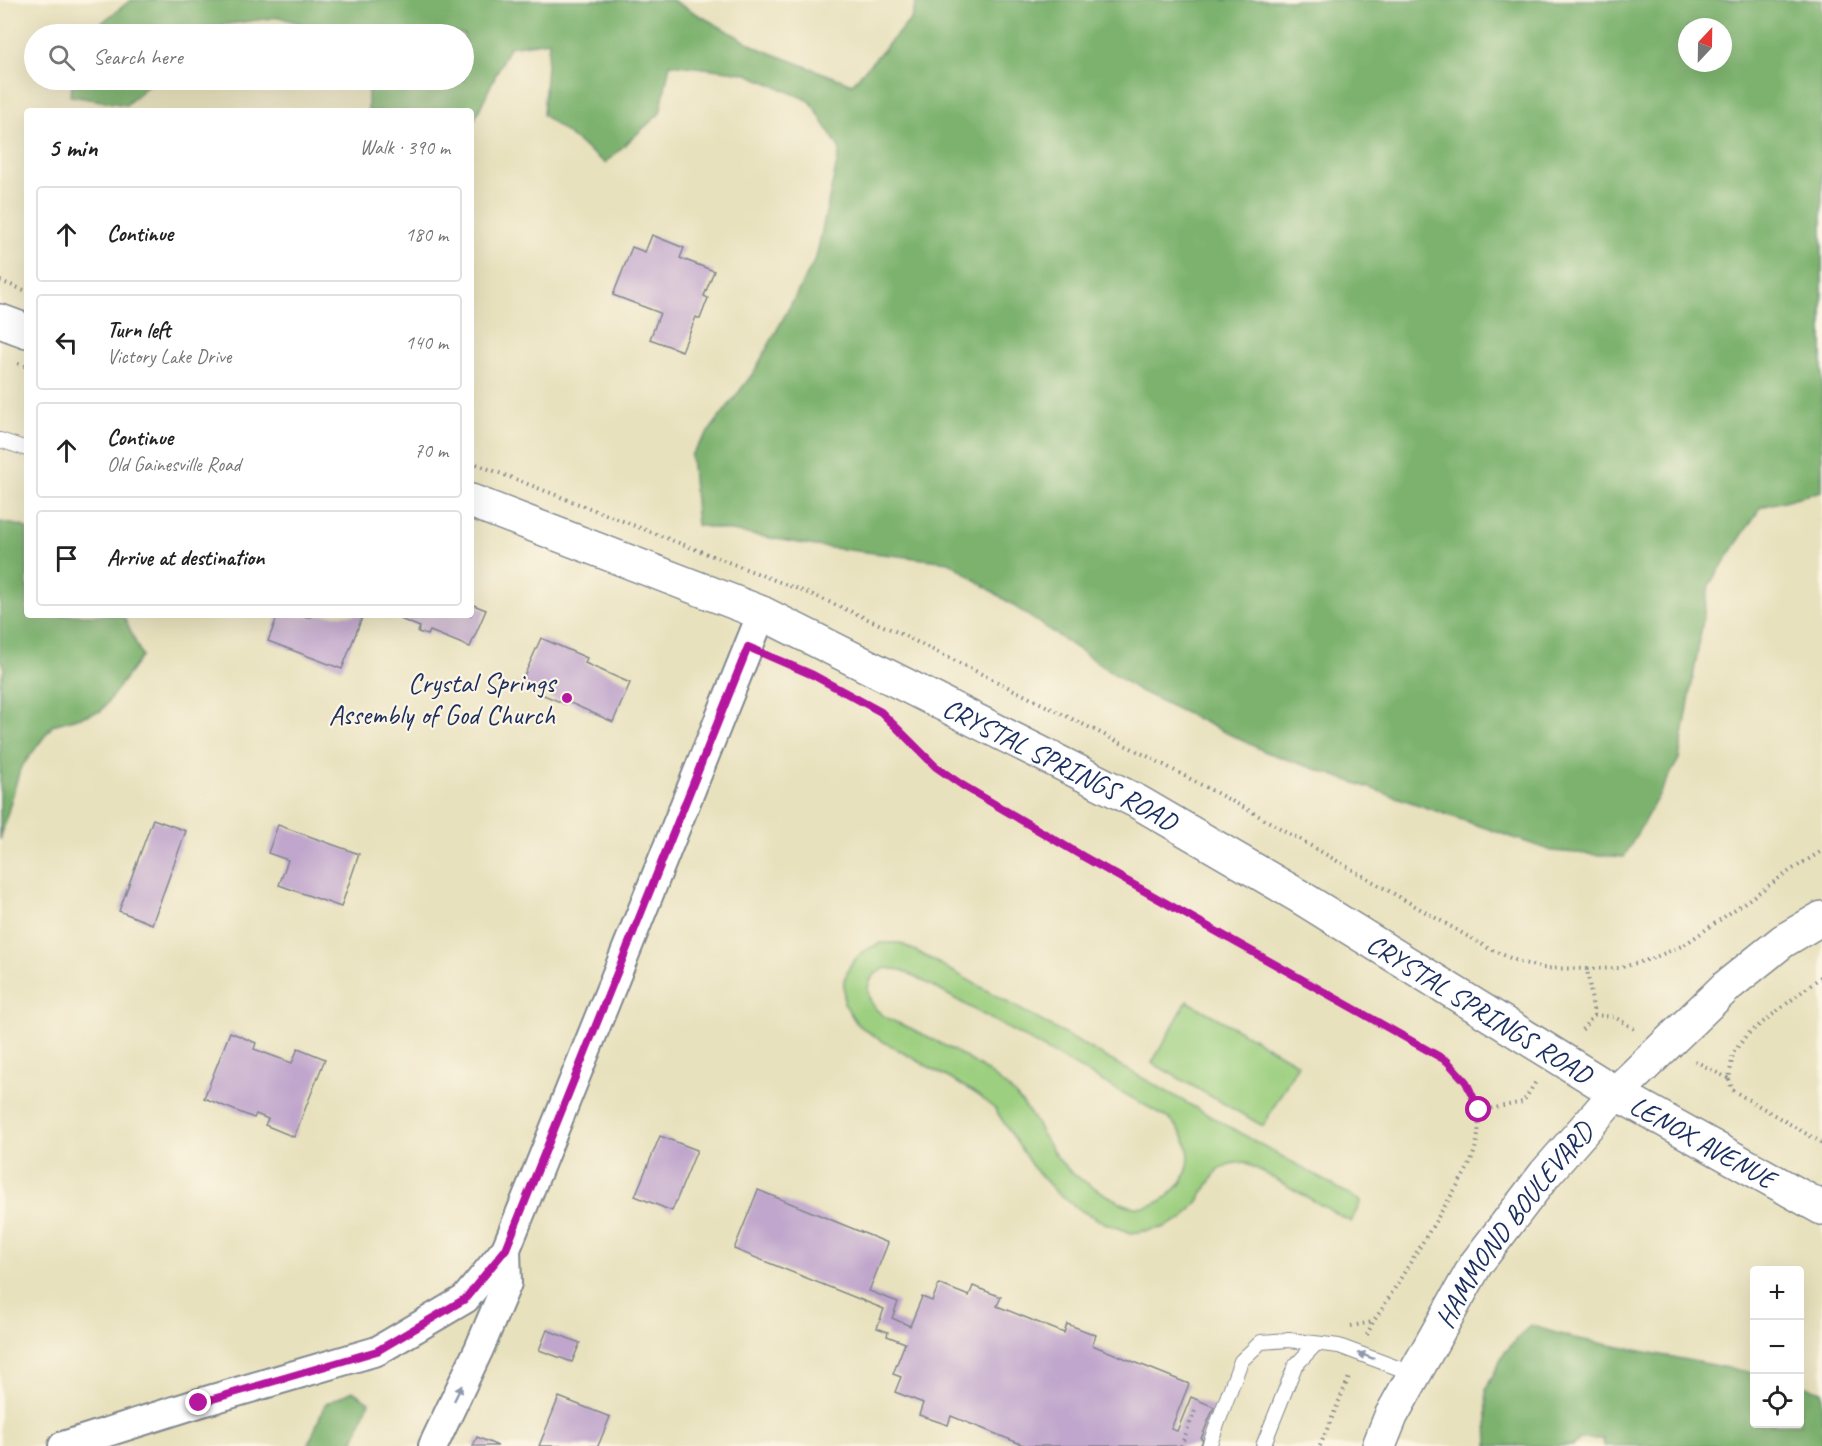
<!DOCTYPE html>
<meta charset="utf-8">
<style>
:root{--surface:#fff;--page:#f2f2f2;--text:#222;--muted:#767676;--line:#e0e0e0}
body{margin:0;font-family:Caveat,sans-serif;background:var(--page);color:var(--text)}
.controls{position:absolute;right:18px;bottom:18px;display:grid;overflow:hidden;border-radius:6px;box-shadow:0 6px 24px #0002}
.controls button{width:54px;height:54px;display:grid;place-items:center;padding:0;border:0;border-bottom:2px solid var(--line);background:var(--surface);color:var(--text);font:30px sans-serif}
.compass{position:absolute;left:1678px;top:18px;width:54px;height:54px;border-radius:50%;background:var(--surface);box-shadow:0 6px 24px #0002;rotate:22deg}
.stop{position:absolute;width:18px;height:18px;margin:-14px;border:4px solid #b5179e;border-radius:50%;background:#fff}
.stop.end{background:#b5179e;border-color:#fff;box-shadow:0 2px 6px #0008}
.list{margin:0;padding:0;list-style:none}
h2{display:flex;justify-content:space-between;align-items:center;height:78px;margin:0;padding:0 24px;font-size:26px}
h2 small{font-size:20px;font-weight:400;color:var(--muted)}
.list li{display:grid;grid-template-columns:39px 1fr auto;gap:18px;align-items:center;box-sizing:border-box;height:96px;margin:0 12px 12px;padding:0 12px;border:2px solid var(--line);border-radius:6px}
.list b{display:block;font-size:22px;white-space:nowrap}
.list p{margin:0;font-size:20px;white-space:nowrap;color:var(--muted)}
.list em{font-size:20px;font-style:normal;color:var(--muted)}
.icon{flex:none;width:33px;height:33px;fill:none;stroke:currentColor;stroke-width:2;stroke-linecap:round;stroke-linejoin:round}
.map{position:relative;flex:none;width:1822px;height:1446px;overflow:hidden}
.search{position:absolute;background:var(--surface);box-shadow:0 6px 24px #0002;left:24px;top:24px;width:450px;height:66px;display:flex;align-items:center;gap:15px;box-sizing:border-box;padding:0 21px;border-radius:33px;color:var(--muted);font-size:22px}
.panel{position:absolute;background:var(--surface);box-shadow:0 6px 24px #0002;left:24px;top:108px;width:450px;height:510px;border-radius:6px}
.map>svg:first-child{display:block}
.green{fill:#9ccf7f;stroke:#5c7f6e;stroke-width:1.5;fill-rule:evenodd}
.forest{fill:#7db26e;stroke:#4c7066;stroke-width:1.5;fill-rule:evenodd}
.building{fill:#c0a6cc}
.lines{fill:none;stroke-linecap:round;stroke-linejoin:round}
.service-casing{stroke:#82888e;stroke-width:16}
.minor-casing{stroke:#82888e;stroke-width:32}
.tertiary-casing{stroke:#82888e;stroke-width:36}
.path{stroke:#82888e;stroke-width:4;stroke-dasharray:1.5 4.5;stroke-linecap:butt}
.service{stroke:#fff;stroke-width:14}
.minor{stroke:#fff;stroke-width:28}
.tertiary{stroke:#fff;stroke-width:33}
.oneway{fill:#8d97ae}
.route{stroke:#b5179e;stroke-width:8}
.poi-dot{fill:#b5179e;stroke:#fcf5e5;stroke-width:2}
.labels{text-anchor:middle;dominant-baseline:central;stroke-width:4.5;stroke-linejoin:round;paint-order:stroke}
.poi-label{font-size:28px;fill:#1b2f5e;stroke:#fcf5e5;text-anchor:end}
.street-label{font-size:28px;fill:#1b2f5e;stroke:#fcf5e5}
</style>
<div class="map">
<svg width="1822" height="1446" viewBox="0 0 1822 1446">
<rect width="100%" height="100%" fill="#fcf5e5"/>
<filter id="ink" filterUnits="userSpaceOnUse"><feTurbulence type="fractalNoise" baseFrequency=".0167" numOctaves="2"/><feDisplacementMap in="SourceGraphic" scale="12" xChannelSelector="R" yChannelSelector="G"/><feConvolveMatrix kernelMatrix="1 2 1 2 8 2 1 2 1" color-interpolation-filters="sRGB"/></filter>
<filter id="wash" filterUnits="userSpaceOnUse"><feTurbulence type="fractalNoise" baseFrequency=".008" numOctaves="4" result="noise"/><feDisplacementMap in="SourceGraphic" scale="24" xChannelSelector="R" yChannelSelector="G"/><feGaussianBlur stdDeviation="1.35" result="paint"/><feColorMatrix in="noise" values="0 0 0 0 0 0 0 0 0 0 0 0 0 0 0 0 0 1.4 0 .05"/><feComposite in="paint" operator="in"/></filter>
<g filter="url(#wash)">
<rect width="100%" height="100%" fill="#e8e1bd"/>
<!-- green -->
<g class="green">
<path d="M880,943H900L931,959L1361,1201L1351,1222L1245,1162L1229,1164L1217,1171L1198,1201L1184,1218L1162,1228L1131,1233L1107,1224L1080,1210L1057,1193L1032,1166L995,1109L972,1091L877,1038L857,1024L844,1003V980L851,964L862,952ZM886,968L901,970L916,977L1168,1118C1182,1130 1192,1147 1188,1166C1184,1188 1157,1210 1134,1207C1124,1206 1113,1198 1105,1194C1089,1184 1073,1176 1061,1162C1046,1144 1037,1122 1023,1104C1013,1092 1002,1082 989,1073C966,1056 940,1043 914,1030C904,1025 890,1021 881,1014C863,998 863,977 886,968Z"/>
<path d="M1187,1001L1298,1064L1263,1126L1152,1063Z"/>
</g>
<!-- forest -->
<g class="forest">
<path d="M131,0H672L758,48L852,84L911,19L917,0H1822V491L1761,507L1709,585L1679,759L1624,857L1552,851L1266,752L1138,690L949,562L816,546L697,525L691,455L754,372L816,258L840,149L810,101L745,73L670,64L660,113L605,163L543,115L549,41L509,47L471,127V111H368V80H464V34H335L279,17L215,26L205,34H87ZM1687,27H1723V63H1687Z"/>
<path d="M73,80H154L126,105L70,96Z"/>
<path d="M0,522L22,526L27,529V615H123L142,656L101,711L53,725L20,769L0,840V683L4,669L0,658Z"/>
<path d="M1530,1325L1569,1337L1754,1373V1424H1800V1384L1822,1391V1446H1604L1603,1439H1580L1573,1446H1488L1486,1389L1505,1352Z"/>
<path d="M353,1391L369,1402L352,1446H308L325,1404Z"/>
</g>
<g id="blocks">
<!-- building -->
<g class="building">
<path d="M652,235L684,248L680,258L714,271L704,296L708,298L700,319L696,317L682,351L650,339L660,313L613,295L632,247L645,252Z"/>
<path d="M471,604L486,610L470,647L430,631L428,635L418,632L420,627L400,619L401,615H471Z"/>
<path d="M278,615L311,617L312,615H363L342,669L268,641Z"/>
<path d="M541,638L587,658L585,663L630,683L613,722L566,701L565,704L520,685Z"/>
<path d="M153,819L186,831L152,924L119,911Z"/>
<path d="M278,825L359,854L341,907L279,885L288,860L268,853Z"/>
<path d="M230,1032L256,1043L254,1049L292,1063L298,1048L325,1059L294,1137L265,1125L268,1119L256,1114L254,1118L204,1098Z"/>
<path d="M660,1136L697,1150L672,1211L635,1196Z"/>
<path d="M758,1190L888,1243L869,1291L898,1302L892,1318L910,1326L922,1297L932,1301L939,1284L969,1296L973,1286L1001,1297L997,1306L1064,1333L1067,1324L1096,1335L1092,1345L1189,1384L1171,1429L1177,1431L1191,1397L1214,1407L1201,1439L1203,1440L1200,1446H1026L951,1416L948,1425L919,1415L923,1403L895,1392L901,1377L893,1374L905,1343L887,1336L888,1332L877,1328L884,1309L734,1249Z"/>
<path d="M547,1330L580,1343L572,1362L539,1350Z"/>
<path d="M559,1397L610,1417L598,1446H539Z"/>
<path d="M477,1437L498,1446H473Z"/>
</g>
</g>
</g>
<g filter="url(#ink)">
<use href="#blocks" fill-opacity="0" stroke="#82888e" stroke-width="1.5"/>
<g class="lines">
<!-- service casing -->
<g class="service-casing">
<g id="service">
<path d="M0,440L27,449"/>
<path d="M1209,1446L1241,1361L1261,1342L1289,1340L1339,1346L1414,1374"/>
<path d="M1263,1446L1295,1366L1316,1344"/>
</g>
</g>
<!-- minor casing -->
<g class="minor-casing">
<g id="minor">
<path d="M63,1446L199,1403L377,1351L465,1299L506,1249"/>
<path d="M433,1446L479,1349L507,1283L506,1249L762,613"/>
</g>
</g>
<!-- tertiary casing -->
<g class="tertiary-casing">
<g id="tertiary">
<path d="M0,321L27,331"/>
<path id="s1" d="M471,501L762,613L1138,802L1297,895L1616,1093L1822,1208"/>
<path id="s2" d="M1379,1446L1391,1416L1476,1264L1545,1174L1616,1093L1727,986L1783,941L1822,918"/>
</g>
</g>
<!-- path -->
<g class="path">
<path d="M0,281L27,291"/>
<path d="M18,364L27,367"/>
<path d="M471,462L818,597L897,632L1147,756L1245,808L1488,948L1517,961L1542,968L1587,969L1594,1015L1580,1032"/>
<path d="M877,710L902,732L936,767L962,785L1084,857L1447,1061C1453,1068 1462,1075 1466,1082C1484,1110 1481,1140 1468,1168L1382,1309L1373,1322L1367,1335"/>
<path d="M1587,969L1619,968L1651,959L1684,945L1791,870L1822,851"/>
<path d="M1594,1015L1615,1017L1636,1030"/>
<path d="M1695,1061L1729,1079L1733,1053L1748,1034L1822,976"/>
<path d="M1729,1079L1732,1090L1822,1143"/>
<path d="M1479,1111L1523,1102L1537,1080"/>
<path d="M1351,1326L1373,1322"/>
<path d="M1181,1446L1195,1411"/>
<path d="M1320,1446L1350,1375"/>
</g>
<!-- service -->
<use href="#service" class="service"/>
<!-- minor -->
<use href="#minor" class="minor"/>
<!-- tertiary -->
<use href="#tertiary" class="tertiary"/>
</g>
<!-- one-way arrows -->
<defs><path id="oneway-solid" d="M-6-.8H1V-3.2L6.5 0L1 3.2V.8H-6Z" transform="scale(1.5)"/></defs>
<g class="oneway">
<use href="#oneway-solid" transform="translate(1366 1356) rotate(-159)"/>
<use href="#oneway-solid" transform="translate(458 1393) rotate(-64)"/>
</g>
</g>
<g class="lines" filter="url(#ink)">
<!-- route -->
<path class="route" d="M199,1403L377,1351L465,1299L506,1249L748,647L813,675L881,712L936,767L962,785L1084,857L1447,1061L1466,1082L1479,1110"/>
</g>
<!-- markers -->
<circle class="poi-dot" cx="567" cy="698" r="6"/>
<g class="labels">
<!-- poi labels -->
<g class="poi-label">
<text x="555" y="682">Crystal Springs<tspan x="555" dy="32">Assembly of God Church</tspan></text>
</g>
<!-- street labels -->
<g class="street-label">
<text stroke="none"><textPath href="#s1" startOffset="646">CRYSTAL SPRINGS ROAD</textPath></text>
<text stroke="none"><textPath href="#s1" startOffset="1132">CRYSTAL SPRINGS ROAD</textPath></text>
<text stroke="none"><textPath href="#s1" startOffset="1392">LENOX AVENUE</textPath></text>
<text stroke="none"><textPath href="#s2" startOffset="260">HAMMOND BOULEVARD</textPath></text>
</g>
</g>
</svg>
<div class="controls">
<button>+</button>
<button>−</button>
<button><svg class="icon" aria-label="locate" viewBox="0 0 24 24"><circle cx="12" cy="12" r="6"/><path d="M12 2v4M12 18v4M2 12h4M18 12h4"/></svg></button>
</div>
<svg class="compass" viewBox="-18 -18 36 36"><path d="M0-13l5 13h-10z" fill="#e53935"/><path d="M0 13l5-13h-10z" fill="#767676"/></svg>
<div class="stop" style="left:1479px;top:1110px"></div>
<div class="stop end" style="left:199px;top:1403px"></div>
<div class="search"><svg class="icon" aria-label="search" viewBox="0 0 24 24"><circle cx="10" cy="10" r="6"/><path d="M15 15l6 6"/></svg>Search here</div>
<section class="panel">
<h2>5 min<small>Walk · 390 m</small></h2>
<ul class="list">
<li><svg class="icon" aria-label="ahead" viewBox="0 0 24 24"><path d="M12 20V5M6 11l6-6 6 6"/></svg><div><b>Continue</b></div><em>180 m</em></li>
<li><svg class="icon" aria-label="left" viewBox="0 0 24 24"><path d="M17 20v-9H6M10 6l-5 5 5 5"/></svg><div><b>Turn left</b><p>Victory Lake Drive</p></div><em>140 m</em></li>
<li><svg class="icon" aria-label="ahead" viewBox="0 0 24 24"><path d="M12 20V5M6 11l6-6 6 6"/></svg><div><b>Continue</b><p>Old Gainesville Road</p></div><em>70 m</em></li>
<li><svg class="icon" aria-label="arrive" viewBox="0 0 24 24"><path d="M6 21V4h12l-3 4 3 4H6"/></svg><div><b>Arrive at destination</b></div></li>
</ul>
</section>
</div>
